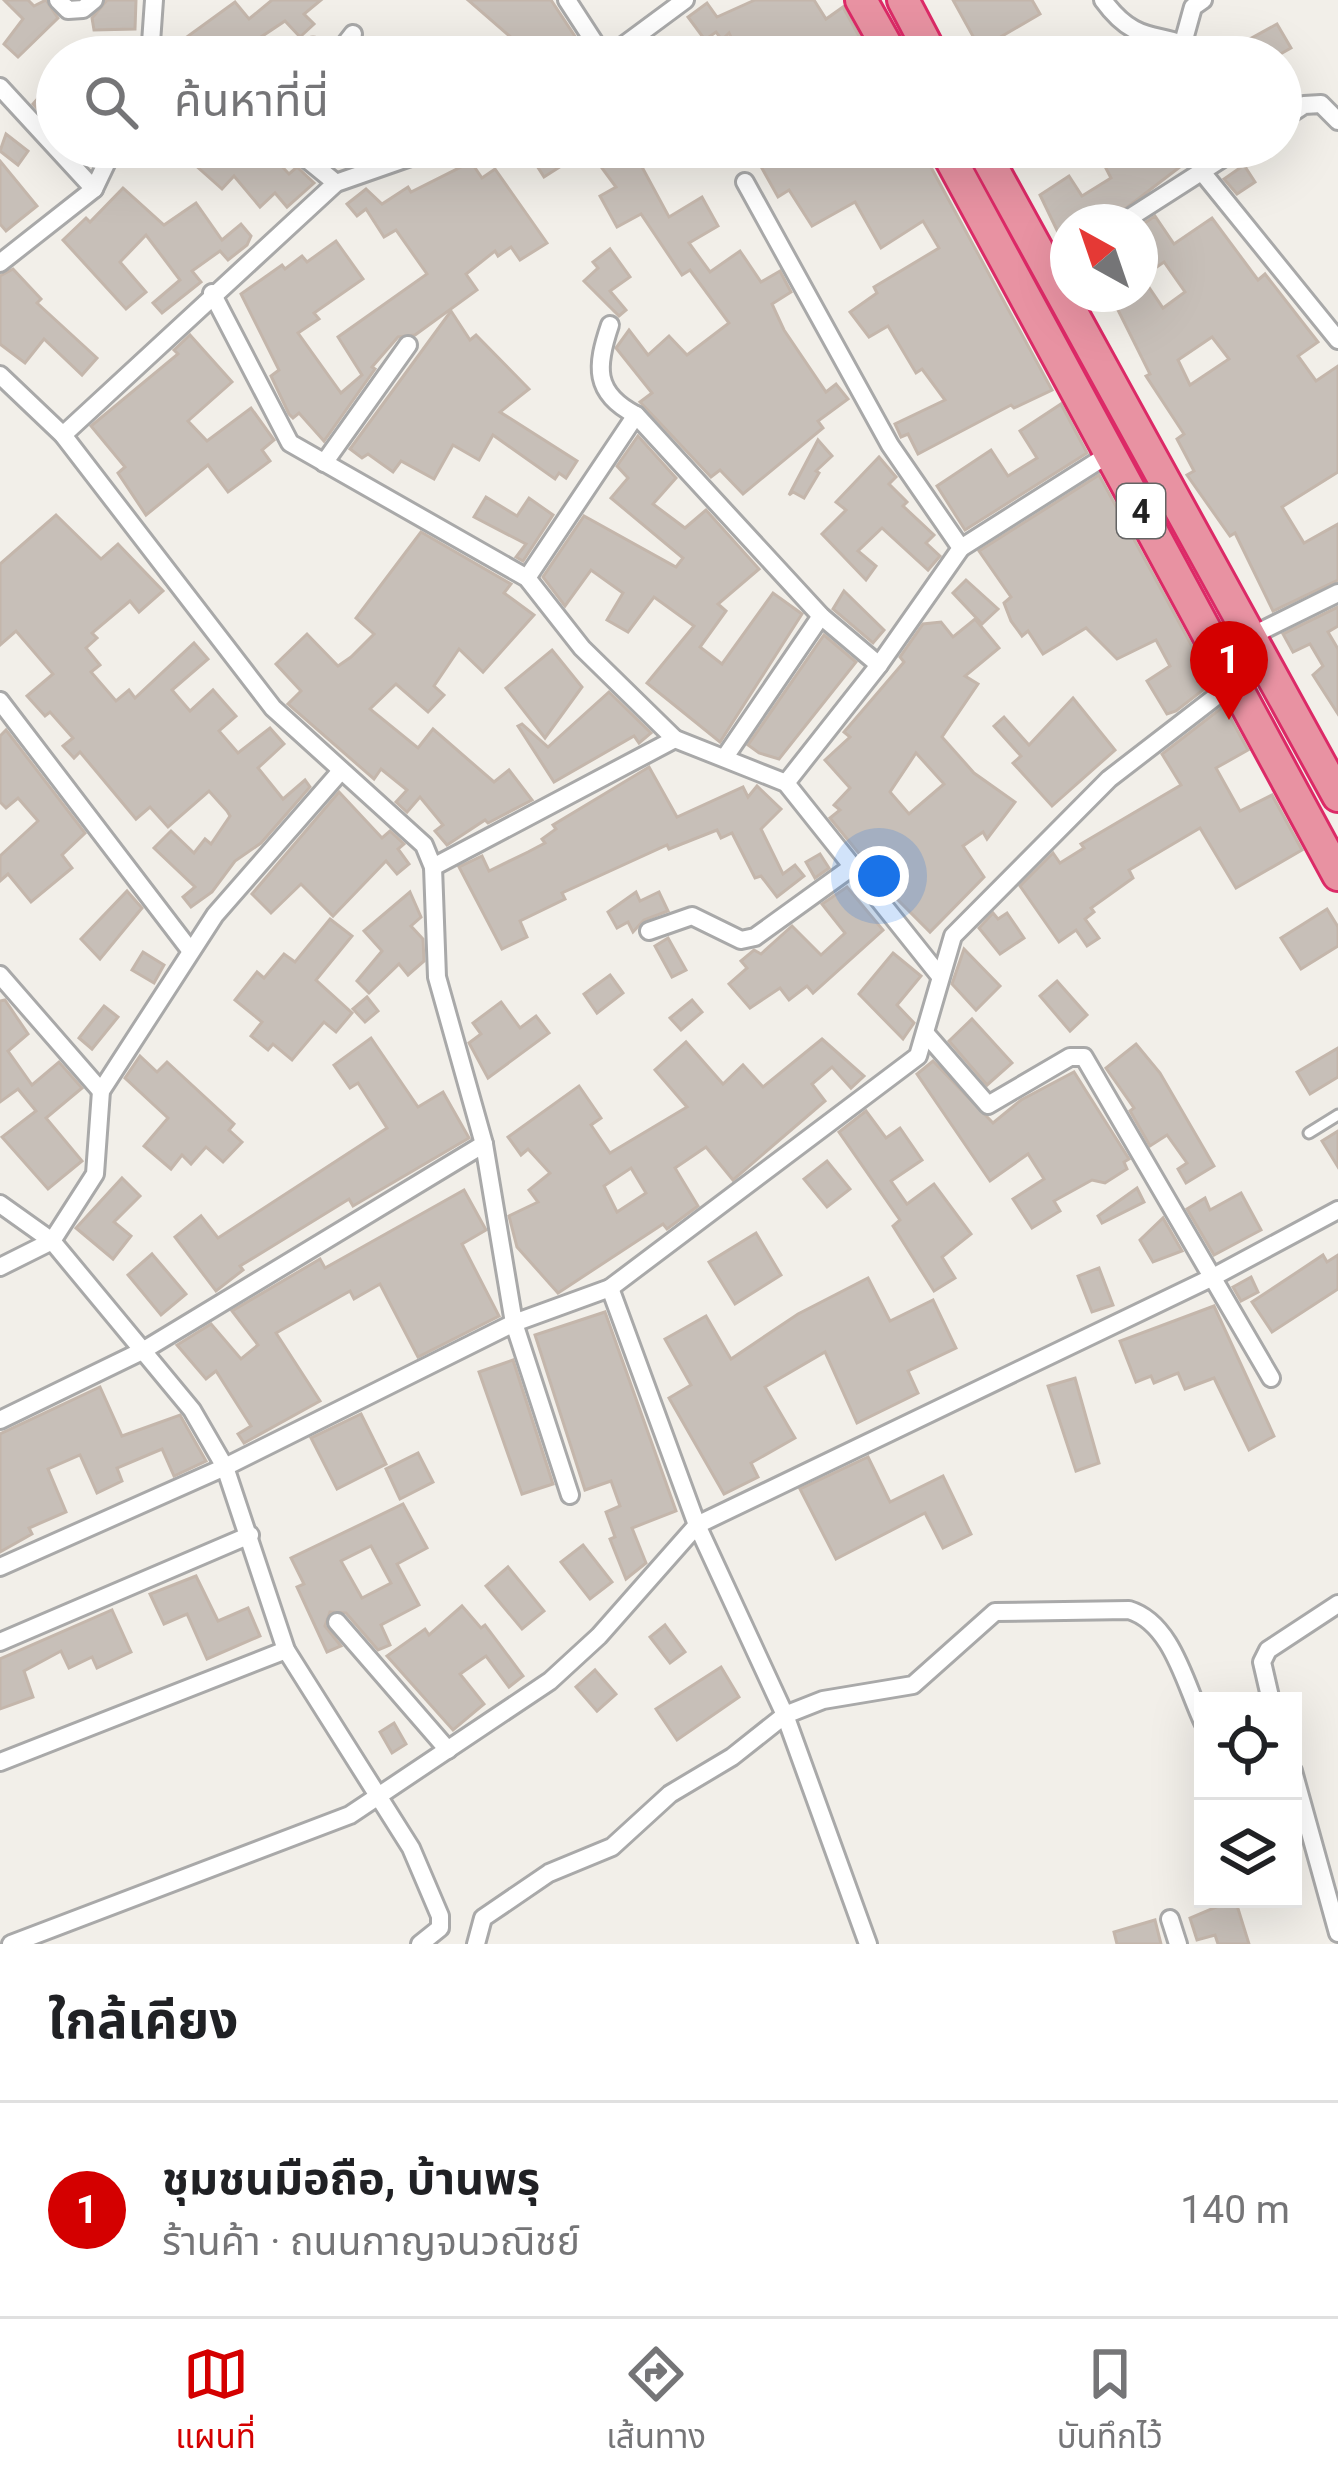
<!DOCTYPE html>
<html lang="th">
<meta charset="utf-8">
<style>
:root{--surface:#fff;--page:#f2f2f2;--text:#202124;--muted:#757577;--line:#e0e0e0;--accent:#d40000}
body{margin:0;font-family:Roboto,"Noto Sans Thai",sans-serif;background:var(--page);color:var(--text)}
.controls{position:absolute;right:36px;bottom:36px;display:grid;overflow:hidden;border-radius:0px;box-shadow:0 12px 48px #0002}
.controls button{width:108px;height:108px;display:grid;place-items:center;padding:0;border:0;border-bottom:3px solid var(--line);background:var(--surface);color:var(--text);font:60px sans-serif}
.compass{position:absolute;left:1050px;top:204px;width:108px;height:108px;border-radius:50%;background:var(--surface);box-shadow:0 12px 48px #0002;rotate:320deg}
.you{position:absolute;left:879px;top:876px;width:42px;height:42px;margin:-30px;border:9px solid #fff;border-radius:50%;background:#1a73e8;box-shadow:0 0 0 18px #1a73e833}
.badge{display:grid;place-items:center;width:78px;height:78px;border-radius:50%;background:var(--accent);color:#fff;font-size:39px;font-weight:700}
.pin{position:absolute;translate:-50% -99px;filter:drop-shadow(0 3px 6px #0008)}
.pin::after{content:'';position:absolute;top:63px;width:42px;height:36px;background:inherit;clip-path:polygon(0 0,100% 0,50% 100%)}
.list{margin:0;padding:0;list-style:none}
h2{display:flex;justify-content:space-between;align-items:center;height:156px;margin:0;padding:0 48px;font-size:51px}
h2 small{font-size:39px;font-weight:400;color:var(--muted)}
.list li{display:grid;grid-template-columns:78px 1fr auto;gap:36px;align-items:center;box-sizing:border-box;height:216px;padding:0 48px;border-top:3px solid var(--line)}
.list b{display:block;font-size:45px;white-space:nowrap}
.list p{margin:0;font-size:39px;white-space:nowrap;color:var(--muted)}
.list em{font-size:39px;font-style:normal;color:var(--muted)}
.icon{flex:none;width:66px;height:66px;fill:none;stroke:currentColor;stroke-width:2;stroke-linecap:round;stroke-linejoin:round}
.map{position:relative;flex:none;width:1338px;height:1944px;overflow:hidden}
.search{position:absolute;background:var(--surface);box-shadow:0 12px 48px #0002;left:36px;right:36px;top:36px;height:132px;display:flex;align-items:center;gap:30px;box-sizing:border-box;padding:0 42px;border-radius:66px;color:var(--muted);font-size:45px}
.sheet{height:372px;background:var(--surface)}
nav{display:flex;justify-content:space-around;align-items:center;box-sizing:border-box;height:168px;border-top:3px solid var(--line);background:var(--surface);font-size:33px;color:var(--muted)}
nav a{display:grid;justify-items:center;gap:6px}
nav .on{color:var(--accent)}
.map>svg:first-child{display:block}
.building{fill:#c7bfb8;stroke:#c4b6ab;stroke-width:3;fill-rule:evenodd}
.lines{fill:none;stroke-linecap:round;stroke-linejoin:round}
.lane-casing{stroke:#a9a9a9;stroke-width:15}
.street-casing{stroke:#a9a9a9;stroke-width:22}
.highway-casing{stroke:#dc2a67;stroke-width:36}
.lane{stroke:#fff;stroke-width:9}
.street{stroke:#fff;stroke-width:16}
.highway{stroke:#e892a2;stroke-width:30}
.labels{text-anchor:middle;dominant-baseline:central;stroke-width:9;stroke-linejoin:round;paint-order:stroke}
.shield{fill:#fff;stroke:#646464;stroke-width:3}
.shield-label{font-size:33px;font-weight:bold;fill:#222}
</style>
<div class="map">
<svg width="1338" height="1944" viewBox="0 0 1338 1944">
<rect width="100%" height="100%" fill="#f2efe9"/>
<!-- building -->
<g class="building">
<path d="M4,0H28L34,6L46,0L58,18L18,57L4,44L23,19Z"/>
<path d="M107,0H136L135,29L94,30L92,18Z"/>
<path d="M272,0H321L304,14L314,24L300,37L285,21L237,53L232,46L217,57H197L184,39L235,2L249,19Z"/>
<path d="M468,0H551L580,44L563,57H510L522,47Z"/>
<path d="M755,0H814L826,19L843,7L865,47L850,57H796L786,40L741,57L729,33L722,40L716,32L705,40L688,17L707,3L717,17Z"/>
<path d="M953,0H1032L1040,14L980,49Z"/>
<path d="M1277,24L1291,48L1275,57H1217Z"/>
<circle cx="313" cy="48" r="11"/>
<path d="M424,40L437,57H401Z"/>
<path d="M48,87L57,96V130L33,104Z"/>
<path d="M6,134L28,151L18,165L0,151Z"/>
<path d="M175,147H241L255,162L264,154L272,156L289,174L297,167L314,183L287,207L275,193L260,207L234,176L222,189Z"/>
<path d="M525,147H613L622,158L645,151L649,165L642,167L669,217L702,197L718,226L689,243L710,272L740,251L761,282L780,271L791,292L772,304L784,330L826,392L836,384L848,399L818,421L823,428L743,494L720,470L711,477L640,402L652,393L616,348L629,330L648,355L669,336L687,355L729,323L690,270L682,275L641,214L617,227L600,196L616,187L588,149L544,177Z"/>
<path d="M788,147H920L1052,390L1014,408L1011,405L918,454L908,434L901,437L895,424L945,400L922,369L916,373L888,326L869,337L850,312L877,293L874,287L939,248L923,221L881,248L855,202L812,226L789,190L778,197L759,163Z"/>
<path d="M1095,147H1206L1108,222H1068V253L1040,195L1069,176L1082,196L1111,178Z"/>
<path d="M0,161L37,206L6,231L0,224Z"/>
<path d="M471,162L482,178L495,169L547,243L520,260L511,247L498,256L495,251L466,274L477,290L415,335L398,337L372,367L375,369L324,441L299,413L293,418L289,414L271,376L279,370L241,294L282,265L285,269L302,256L307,262L336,241L363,279L314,313L319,319L298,333L341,393L362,375L338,337L427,274L396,230L384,237L366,209L357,216L347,204L366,189L382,204L408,187L411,192Z"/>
<path d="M1244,165L1255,182L1237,194L1224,179Z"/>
<path d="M123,188L164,225L196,203L222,240L241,224L251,236L247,245L228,260L220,251L192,271L201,282L162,313L153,303L180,280L146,235L120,262L146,292L126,309L63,240L86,218L90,222Z"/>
<path d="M1155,216L1174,244L1212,218L1258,280L1265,274L1318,342L1298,356L1316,381L1338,366V472L1282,507L1304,543L1338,524V580L1273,611L1235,533L1230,536L1187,475L1194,471L1177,439L1184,434L1146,376L1150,374L1110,294H1140V226ZM1164,262L1185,292L1163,308L1142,277ZM1212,337L1229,359L1190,385L1178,360Z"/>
<path d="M610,249L630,277L610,291L626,310L619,316L584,281L598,268L593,262Z"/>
<path d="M13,269L41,299L37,303L97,358L82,375L44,339L25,363L0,344V276Z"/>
<path d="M451,311L470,340L476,335L529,389L500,412L577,461L566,478L559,473L555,479L493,435L479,460L453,445L434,479L401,461L393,472L368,454L362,458L350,449Z"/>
<path d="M190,335L232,382L188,421L207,441L251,408L274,440L262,450L270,461L228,492L208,465L146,515L118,473L125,467L91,426L178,354L174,350Z"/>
<path d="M1061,404L1087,453L965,530L937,486L991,450L1008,476L1037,458L1020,431Z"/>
<path d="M638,436L676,478L653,504L685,528L706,510L759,569L718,604L726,611L700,647L722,664L773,593L802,614L720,742L647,683L694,626L654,597L628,632L607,620L623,593L591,570L565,606L543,577L584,516L676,567L683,558L611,498L628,478L617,466Z"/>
<path d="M818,440L832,456L816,471L819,473L804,498L793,492L789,495Z"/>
<path d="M879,457L896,477L889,484L907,502L903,506L934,535L926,543L940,556L928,570L882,528L858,551L876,566L866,580L822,534L846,510L836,502Z"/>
<path d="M1099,475L1212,683L1176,711L1167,714L1147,681L1170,666L1156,640L1117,659L1086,628L1043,654L1028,631L1022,636L1011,621L1004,603L1011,597L979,551Z"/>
<path d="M486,497L517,516L529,498L553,515L523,561L516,557L526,544L474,517Z"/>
<path d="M56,515L101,559L118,544L163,591L139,612L130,601L92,633L97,638L86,648L100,665L91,672L116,701L129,690L135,698L194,643L208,659L172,690L190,711L213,690L236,716L219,731L238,753L270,728L284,744L258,768L283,799L305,780L310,787L261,843L235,861L212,892L191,907L183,897L195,887L154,848L171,831L194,853L205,839L211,844L230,816L227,811L209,791L168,827L150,807L136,819L80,752L74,758L63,746L73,738L50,712L45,716L27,696L53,674L16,631L0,645V564Z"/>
<path d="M421,532L511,584L504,593L534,615L483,672L459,649L434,686L444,695L428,712L396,684L370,709L418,748L433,729L494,782L509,770L532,800L488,823L485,820L447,845L435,831L443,825L420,797L407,812L396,802L407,790L381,769L374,779L288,704L301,691L276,664L307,634L338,666L351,657L374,634L356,618Z"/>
<path d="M966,580L998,609L982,624L953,593Z"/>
<path d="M844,591L884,630L873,643L833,609Z"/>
<path d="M1338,607V626L1328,632L1338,649V714L1313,675L1323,666L1310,644L1293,652L1283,634Z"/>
<path d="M975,619L999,648L965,676L978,684L942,737L974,773L1015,802L987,839L983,832L963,846L984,877L930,932L887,889L899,877L879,858L870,867L830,818L840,810L834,805L850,788L825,760L850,737L844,732L904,662L900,657L923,624L941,622L953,637ZM916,753L944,784L909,814L890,792Z"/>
<path d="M824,635L856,662L779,759L759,753L748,745Z"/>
<path d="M552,650L582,687L545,738L506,688Z"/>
<path d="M609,692L651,733L639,743L634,736L554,782L518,726L522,724L548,747Z"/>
<path d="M1073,698L1115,750L1052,806L1013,763L1021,756L994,726L1004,717L1029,745Z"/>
<path d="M1224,706L1248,750L1216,768L1240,811L1272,795L1302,850L1236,888L1200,828L1129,870L1133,878L1091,908L1094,912L1085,919L1099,938L1087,946L1076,930L1059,942L1020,886L1053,853L1060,863L1084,848L1081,844L1181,785L1162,754Z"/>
<path d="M6,730L85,833L62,855L72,868L31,902L8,874L0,881V856L38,821L18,798L6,808L0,802V736Z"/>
<path d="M649,767L677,817L743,787L748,797L757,786L781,809L761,829L783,874L795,865L804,876L777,897L761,876L755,878L732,833L721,838L717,830L669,849L667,845L562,893L565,899L520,921L527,937L502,949L459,867L482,856L489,871L528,852L545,843L542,839L556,829L553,825Z"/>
<path d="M339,792L382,838L390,831L404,844L398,849L409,864L397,874L386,861L333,916L301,884L271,913L252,894Z"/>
<path d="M820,854L829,868L815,878L806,862Z"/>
<path d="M847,887L883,930L813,993L807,986L789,1000L780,988L750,1008L729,984L747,968L741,961L754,950L761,954L792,926L821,955L845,933L822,904Z"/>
<path d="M127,891L142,908L100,959L81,939Z"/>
<path d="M410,892L421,917L411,926L423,939L424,961L408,975L399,964L369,993L357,981L382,951L364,931Z"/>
<path d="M636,892L640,901L659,892L668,911L644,920L633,932L628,922L617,928L608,912Z"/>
<path d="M1327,909L1338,927V946L1301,969L1281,938Z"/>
<path d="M993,913L998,919L1007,913L1024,938L1000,954L979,928Z"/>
<path d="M330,919L352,936L316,980L352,1013L336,1032L324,1022L292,1060L273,1044L268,1050L251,1036L262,1022L235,1000L257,972L264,978L284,954L295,962Z"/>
<path d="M668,938L686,970L672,977L655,946Z"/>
<path d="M964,949L1000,986L976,1010L952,984Z"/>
<path d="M143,952L164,965L154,983L132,970Z"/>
<path d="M893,953L921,976L897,1005L914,1023L903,1039L859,994Z"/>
<path d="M610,975L623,993L597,1013L584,994Z"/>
<path d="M1057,981L1087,1015L1070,1031L1040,996Z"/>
<path d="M367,997L378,1011L365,1022L353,1009Z"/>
<path d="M5,1000L28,1034L8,1051L32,1085L59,1062L82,1088L46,1118L82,1161L48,1189L2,1137L36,1111L18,1089L0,1102V1001Z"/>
<path d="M692,1000L702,1012L681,1030L670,1018Z"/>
<path d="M501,1002L520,1028L536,1016L549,1033L488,1078L469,1043L481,1034L473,1023Z"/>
<path d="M104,1006L118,1017L92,1049L79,1038Z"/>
<path d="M972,1019L1012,1063L987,1085L949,1041Z"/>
<path d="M371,1038L418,1107L443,1092L469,1138L353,1206L349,1199L240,1266L243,1270L216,1291L175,1237L201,1216L218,1238L387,1128L358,1083L350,1088L334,1065Z"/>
<path d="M822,1039L864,1076L851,1088L832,1067L812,1084L825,1101L733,1180L706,1147L675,1168L698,1206L667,1229L663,1224L558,1293L517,1247L509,1216L538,1202L529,1190L550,1173L528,1149L521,1155L508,1137L579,1086L601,1118L591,1125L610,1153L687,1107L655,1070L686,1042L723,1084L743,1065L763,1087ZM631,1168L646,1193L617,1212L604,1186Z"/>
<path d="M1136,1044L1160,1073L1214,1166L1186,1183L1178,1169L1187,1163L1167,1135L1150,1146L1130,1111L1134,1108L1106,1068Z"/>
<path d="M1338,1048V1077L1310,1094L1297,1072Z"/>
<path d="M140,1056L157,1072L167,1062L234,1124L229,1130L242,1142L223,1162L206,1147L191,1164L182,1155L171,1169L144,1146L168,1118L125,1078Z"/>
<path d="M933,1061L993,1123L1021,1100L1074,1072L1129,1159L1124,1162L1127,1169L1105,1183L1092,1180L1054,1201L1060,1211L1032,1228L1013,1199L1044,1179L1028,1154L990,1181L917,1074Z"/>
<path d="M866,1111L886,1138L900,1128L922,1160L891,1181L907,1204L934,1184L971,1234L942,1257L955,1278L934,1291L893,1226L900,1220L839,1132Z"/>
<path d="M1338,1131V1167L1322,1141Z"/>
<path d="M827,1161L850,1189L827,1207L804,1179Z"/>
<path d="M122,1178L140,1196L114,1222L131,1236L113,1259L76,1228Z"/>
<path d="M1137,1188L1144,1202L1102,1223L1098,1216Z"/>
<path d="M464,1190L486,1230L462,1244L499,1316L418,1357L380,1284L354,1299L350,1291L276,1333L320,1401L244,1443L238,1434L251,1426L216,1371L206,1379L177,1345L211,1324L241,1359L258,1345L232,1311L320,1259L325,1268Z"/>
<path d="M1241,1193L1261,1230L1214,1255L1187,1209L1205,1198L1210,1210Z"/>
<path d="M1163,1218L1182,1251L1153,1262L1140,1240Z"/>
<path d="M756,1233L781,1275L735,1304L709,1262Z"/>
<path d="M152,1254L186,1294L161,1315L128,1275Z"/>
<path d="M1323,1255L1327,1262L1338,1255V1289L1272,1332L1252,1302Z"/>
<path d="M1099,1268L1113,1305L1092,1312L1078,1276Z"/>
<path d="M1251,1277L1258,1292L1241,1301L1233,1287Z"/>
<path d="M868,1278L890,1321L933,1300L956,1348L908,1371L918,1393L857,1423L825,1352L765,1387L795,1438L751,1463L758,1477L724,1494L669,1398L691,1385L665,1339L706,1316L731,1359L798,1314Z"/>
<path d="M1214,1306L1274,1436L1249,1450L1214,1378L1185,1389L1178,1373L1154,1383L1151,1376L1136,1382L1120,1341Z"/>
<path d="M605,1312L676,1511L632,1528L646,1563L626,1579L610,1539L615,1537L606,1512L620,1506L611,1481L585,1490L535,1335Z"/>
<path d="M513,1360L553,1484L522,1494L479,1372Z"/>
<path d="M1075,1378L1099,1463L1076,1471L1048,1386Z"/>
<path d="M100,1387L122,1436L180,1415L206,1461L174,1476L162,1449L117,1468L122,1481L97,1493L80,1455L48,1469L66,1512L29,1528L32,1534L0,1552V1434Z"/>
<path d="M361,1414L386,1464L337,1489L311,1438Z"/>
<path d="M418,1453L433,1482L400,1499L386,1469Z"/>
<path d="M868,1457L890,1502L943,1476L971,1534L943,1548L925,1513L836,1559L800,1489Z"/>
<path d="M403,1504L427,1548L397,1564L419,1605L381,1625L390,1645L378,1650L346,1613L330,1612L325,1626L341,1646L327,1652L297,1587L304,1584L291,1558ZM371,1546L391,1583L362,1598L341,1561Z"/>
<path d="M583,1545L612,1582L590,1599L561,1562Z"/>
<path d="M508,1567L544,1611L522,1629L486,1586Z"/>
<path d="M196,1576L218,1621L248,1608L260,1636L207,1659L187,1614L164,1624L150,1594Z"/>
<path d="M462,1606L481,1628L485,1625L523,1676L509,1687L486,1656L460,1674L484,1704L453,1730L387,1656L425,1629L429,1635Z"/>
<path d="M112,1610L131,1652L97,1668L92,1657L69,1668L61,1651L24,1671L33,1697L0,1709V1659Z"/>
<path d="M665,1625L685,1652L670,1663L650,1637Z"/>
<path d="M721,1667L739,1697L677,1740L656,1709Z"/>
<path d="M595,1670L616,1694L597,1711L576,1687Z"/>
<path d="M394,1723L406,1744L392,1753L380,1732Z"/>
<path d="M1235,1899L1249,1944H1218L1215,1935L1197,1940L1190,1918Z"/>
<path d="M1155,1920L1161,1944H1117L1114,1932Z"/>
</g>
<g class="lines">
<!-- lane casing -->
<g class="lane-casing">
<path id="lane" d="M1309,1133L1338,1115"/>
</g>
<!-- street casing -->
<g class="street-casing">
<g id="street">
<path d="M58,0L68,10L83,9L94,0"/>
<path d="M567,0L604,57"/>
<path d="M1103,0C1142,54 1170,25 1197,57"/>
<path d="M1183,43L1193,7L1203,0"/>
<path d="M150,57L154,0"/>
<path d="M335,57L353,34"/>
<path d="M608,57L685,0"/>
<path d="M0,87L94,189"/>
<path d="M1281,120L1304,105L1321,104L1338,121"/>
<path d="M292,147L336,183"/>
<path d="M1202,172L1338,340"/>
<path d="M745,182L890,445L961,548L879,665L786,783"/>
<path d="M1123,222L1240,147"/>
<path d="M0,263L94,189L114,147"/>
<path d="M212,293L290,443L527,578L582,648L675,739L786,783L939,975"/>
<path d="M610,325C596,366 593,393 636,415"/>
<path d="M0,375L63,435L273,708L424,845L433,867L437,977L484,1144L514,1323L610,1288L697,1525L785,1715L868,1944"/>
<path d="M63,435L336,183L439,147"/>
<path d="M324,463L408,345"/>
<path d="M961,548L1109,454"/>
<path d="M527,578L636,415L821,616L879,665"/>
<path d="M1249,637L1338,593"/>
<path d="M0,701L190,950"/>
<path d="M725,757L821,616"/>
<path d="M433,867L675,739"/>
<path d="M649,931L692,916L741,940L755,937L852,867"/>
<path d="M0,975L101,1091"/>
<path d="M927,1035L988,1105L1070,1057H1084L1271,1378"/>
<path d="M0,1204L52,1241L192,1410L225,1467L286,1650L411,1848L440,1916V1928L420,1944"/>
<path d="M0,1267L52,1241L95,1174L101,1091L215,915L340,772"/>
<path d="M610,1288L918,1056L953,936L1109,779L1236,681"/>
<path d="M0,1420L144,1350L484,1144"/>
<path d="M0,1567L225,1467L514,1323L570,1495"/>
<path d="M337,1622L448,1750"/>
<path d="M0,1642L250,1535"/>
<path d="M1271,1701L1262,1662L1268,1650L1338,1604"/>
<path d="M0,1762L286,1650"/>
<path d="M1293,1771L1338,1933"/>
<path d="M1170,1919L1178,1944"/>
<path d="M11,1944L350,1815L550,1681L599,1636L697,1525L1215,1276L1338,1210"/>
<path d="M476,1944L483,1918L549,1873L612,1847L670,1794L732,1757L785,1715L823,1700L913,1685L995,1612L1129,1610C1172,1623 1185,1684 1203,1722"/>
</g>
</g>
<!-- highway casing -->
<g class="highway-casing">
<g id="highway">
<path d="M861,0L893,57"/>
<path d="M903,0L933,57"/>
<path d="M944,147L1338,875"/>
<path d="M981,147L1338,796"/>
</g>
</g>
<!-- lane -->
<use href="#lane" class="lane"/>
<!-- street -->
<use href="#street" class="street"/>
<!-- highway -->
<use href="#highway" class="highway"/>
</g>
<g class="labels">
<!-- shield labels -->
<rect class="shield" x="1117" y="484" width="48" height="54" rx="9"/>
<g class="shield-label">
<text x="1141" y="511">4</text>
</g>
</g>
</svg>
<div class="controls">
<button><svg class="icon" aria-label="locate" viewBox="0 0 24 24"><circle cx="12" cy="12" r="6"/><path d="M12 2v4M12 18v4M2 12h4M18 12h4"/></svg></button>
<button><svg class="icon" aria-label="layers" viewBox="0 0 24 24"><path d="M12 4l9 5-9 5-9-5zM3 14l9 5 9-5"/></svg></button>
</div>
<svg class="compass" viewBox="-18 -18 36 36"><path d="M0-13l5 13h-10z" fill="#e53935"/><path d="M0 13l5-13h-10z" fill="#757577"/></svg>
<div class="you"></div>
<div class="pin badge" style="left:1229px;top:720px">1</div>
<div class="search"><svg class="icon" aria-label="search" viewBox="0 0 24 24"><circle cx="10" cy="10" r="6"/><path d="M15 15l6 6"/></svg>ค้นหาที่นี่</div>
</div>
<section class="sheet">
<h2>ใกล้เคียง<small></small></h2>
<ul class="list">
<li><span class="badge">1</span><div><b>ชุมชนมือถือ, บ้านพรุ</b><p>ร้านค้า · ถนนกาญจนวณิชย์</p></div><em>140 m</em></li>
</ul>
</section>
<nav>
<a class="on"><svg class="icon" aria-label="map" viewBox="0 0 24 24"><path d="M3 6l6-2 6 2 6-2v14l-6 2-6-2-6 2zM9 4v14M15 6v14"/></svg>แผนที่</a>
<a><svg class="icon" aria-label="directions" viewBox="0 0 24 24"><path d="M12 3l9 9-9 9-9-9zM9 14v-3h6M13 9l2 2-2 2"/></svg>เส้นทาง</a>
<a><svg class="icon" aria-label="saved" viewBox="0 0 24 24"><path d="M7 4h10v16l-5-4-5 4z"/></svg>บันทึกไว้</a>
</nav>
